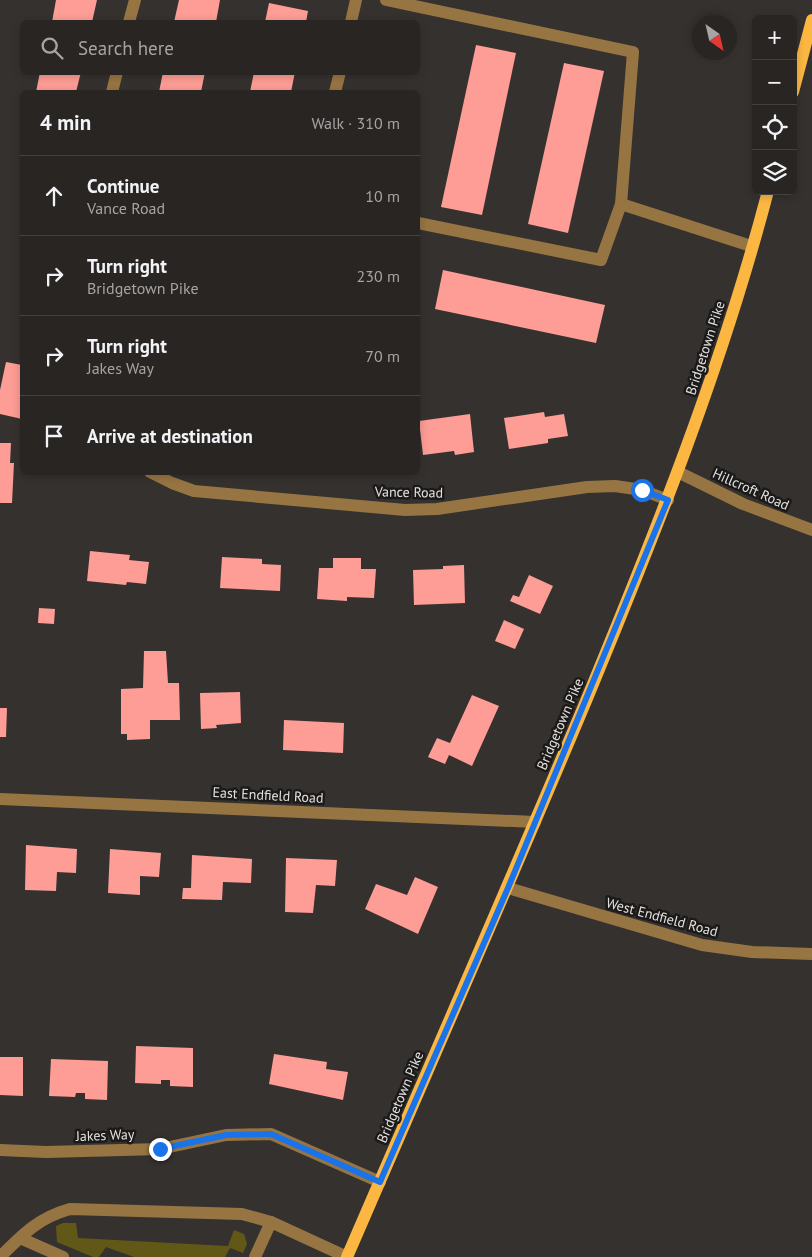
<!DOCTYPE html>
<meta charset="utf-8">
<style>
:root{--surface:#282523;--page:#302d2b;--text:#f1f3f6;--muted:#a5a5a6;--line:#444241}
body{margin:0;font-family:"PT Sans",sans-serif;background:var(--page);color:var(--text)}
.controls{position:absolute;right:15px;top:15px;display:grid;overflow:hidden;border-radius:8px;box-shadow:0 2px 8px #0003}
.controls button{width:45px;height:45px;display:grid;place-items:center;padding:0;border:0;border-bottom:1px solid var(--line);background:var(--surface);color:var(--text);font:25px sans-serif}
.compass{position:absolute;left:692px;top:15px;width:45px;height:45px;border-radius:50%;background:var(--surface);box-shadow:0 2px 8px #0003;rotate:146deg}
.stop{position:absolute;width:15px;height:15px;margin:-11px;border:4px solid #1a73e8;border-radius:50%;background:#fff}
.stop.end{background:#1a73e8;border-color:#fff;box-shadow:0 1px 5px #0008}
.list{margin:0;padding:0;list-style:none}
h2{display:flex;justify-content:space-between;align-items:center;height:65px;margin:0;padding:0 20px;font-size:21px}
h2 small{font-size:16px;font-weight:400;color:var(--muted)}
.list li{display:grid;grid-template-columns:32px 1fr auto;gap:15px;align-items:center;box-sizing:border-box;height:80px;padding:0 20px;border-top:1px solid var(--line)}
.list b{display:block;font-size:19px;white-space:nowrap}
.list p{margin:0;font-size:16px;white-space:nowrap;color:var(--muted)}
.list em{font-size:16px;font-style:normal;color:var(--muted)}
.icon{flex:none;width:28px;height:28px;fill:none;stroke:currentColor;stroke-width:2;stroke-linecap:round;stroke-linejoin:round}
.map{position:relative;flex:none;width:812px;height:1257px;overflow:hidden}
.search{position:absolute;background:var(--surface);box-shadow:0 2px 8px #0003;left:20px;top:20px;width:400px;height:55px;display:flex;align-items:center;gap:12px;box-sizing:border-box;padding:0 18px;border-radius:8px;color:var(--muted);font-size:19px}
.panel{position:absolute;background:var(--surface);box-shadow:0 2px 8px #0003;left:20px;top:90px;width:400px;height:385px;border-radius:8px}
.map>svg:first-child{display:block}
.green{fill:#615817}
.building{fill:#fd9d95}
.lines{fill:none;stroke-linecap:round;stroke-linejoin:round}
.minor{stroke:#977543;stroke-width:12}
.major{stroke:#fcb742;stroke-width:12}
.route{stroke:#1a73e8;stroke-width:6}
.labels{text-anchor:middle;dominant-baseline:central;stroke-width:5;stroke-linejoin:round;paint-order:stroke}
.street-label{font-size:14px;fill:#e3e1e0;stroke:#1b1a19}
</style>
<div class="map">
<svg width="812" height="1257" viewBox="0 0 812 1257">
<rect width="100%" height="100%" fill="#35312f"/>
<!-- green -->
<path class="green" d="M63,1223H76L78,1238L228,1246L234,1230L244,1234L247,1244L243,1253L230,1248L225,1257H134L106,1247L99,1257H93L57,1242L56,1226Z"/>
<!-- building -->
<g class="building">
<path d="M56,0H97L92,22H52Z"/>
<path d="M179,0H220L216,22H174Z"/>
<path d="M269,3L308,11L306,22H265Z"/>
<path d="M476,45L516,53L482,215L441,207Z"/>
<path d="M564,63L604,71L568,233L528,224Z"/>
<path d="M40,72H81L76,92H36Z"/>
<path d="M163,72H205L201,92H159Z"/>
<path d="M254,72H295L291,92H250Z"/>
<path d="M443,270L605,305L596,343L435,309Z"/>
<path d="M6,362L22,365V419L0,414V390Z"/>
<path d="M544,412L545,417L564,414L568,436L548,439V443L509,449L504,418Z"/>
<path d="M470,414L474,452L455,455L454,451L423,455L419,421Z"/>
<path d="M0,443H11L10,463H14L12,503H0Z"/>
<path d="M90,551L130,555L129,560L149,562L146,584L127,582L126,585L87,581Z"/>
<path d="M222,557L262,559V564L281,565L280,591L220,588Z"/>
<path d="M333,558H361V569H376L374,598L347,597V601L317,599L319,568H333Z"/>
<path d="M464,565L465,603L414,605L413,570L443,569V566Z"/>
<path d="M529,575L553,586L540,614L510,601L513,595L519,597Z"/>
<path d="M39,608L55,609L54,624L38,623Z"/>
<path d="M504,620L524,629L515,649L495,641Z"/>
<path d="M144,651H166L168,683H179L180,720H150V739L127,740V734H121V689L143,688Z"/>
<path d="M240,692L241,723L216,725L217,728L201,729L200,693Z"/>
<path d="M472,695L499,706L472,766L449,755L445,764L428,757L437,738L450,743Z"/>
<path d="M0,708H7L6,737H0Z"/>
<path d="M284,720L344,723L343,753L283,750Z"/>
<path d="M26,845L77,849L76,873L57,872L56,891L25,890Z"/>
<path d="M110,849L161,853L159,877L140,876V895L108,893Z"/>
<path d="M192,855L252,859L251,883L223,882L222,900L182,899L183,888H191Z"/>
<path d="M286,858L337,860L335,886L316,885L313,913L285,912Z"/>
<path d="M415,877L438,887L418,934L365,909L376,884L407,895Z"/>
<path d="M136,1046L193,1048V1087L170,1086V1080H161V1084L135,1083Z"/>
<path d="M274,1054L327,1062L326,1069L348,1072L343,1100L269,1084Z"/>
<path d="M0,1057H23V1096L0,1095Z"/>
<path d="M51,1059L108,1061L107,1100L85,1099V1093H76L75,1097L49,1096Z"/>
</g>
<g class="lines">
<!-- minor -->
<g class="minor">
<path d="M386,0L633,52L621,204L601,260L418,223"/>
<path d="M129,22L135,0"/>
<path d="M351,22L356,0"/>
<path d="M112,92L117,72"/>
<path d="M335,92L340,72"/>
<path d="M621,204L751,246"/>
<path d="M150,472L172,483L194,491L405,510L437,509L587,487L615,486L642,490L668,500"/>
<path d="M678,472L743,504L812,530"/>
<path d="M0,799L535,822"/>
<path d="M508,888L702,945L752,952L812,954"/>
<path d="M0,1150L46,1152L160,1149L226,1135L271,1134L380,1182"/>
<path d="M20,1238L63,1257"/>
<path d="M0,1257C23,1234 38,1218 70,1209L242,1214L271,1222L347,1257"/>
<path d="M255,1257L271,1222"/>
</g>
<!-- major -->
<g class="major">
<path d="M793,92L812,20"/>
<path d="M347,1257C427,1072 508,887 586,701C655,534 722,367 768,191"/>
</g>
</g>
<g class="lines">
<!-- route -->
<path class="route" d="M160,1149L226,1135L271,1134L380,1182L508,888L668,500L642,490"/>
</g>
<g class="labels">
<!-- street labels -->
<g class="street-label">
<text transform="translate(705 348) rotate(-72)">Bridgetown Pike</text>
<text transform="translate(751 489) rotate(24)">Hillcroft Road</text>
<text transform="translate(409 492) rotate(1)">Vance Road</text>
<text transform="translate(560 724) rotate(-67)">Bridgetown Pike</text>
<text transform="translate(268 795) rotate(3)">East Endfield Road</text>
<text transform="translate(662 917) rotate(15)">West Endfield Road</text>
<text transform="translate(400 1097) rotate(-67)">Bridgetown Pike</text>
<text transform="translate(105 1135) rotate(-2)">Jakes Way</text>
</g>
</g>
</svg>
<div class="controls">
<button>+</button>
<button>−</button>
<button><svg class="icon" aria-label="locate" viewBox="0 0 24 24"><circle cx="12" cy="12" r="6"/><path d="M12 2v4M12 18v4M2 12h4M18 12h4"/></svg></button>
<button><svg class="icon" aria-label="layers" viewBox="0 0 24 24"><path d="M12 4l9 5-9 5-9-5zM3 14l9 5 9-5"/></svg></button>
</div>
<svg class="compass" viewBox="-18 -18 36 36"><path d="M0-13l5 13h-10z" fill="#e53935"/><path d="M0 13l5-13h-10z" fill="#a5a5a6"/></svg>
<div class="stop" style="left:642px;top:490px"></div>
<div class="stop end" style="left:160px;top:1149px"></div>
<div class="search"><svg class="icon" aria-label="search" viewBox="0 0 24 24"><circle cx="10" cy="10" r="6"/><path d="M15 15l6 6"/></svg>Search here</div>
<section class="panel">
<h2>4 min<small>Walk · 310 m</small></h2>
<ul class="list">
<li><svg class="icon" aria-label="ahead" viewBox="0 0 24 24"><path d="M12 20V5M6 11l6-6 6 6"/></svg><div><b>Continue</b><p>Vance Road</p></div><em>10 m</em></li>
<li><svg class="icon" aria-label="right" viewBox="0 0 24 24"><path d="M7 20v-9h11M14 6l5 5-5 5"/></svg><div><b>Turn right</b><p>Bridgetown Pike</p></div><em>230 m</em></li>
<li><svg class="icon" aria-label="right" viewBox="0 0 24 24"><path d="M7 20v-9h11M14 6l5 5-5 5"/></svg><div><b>Turn right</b><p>Jakes Way</p></div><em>70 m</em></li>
<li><svg class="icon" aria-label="arrive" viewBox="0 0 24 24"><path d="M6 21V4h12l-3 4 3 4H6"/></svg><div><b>Arrive at destination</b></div></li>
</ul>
</section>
</div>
